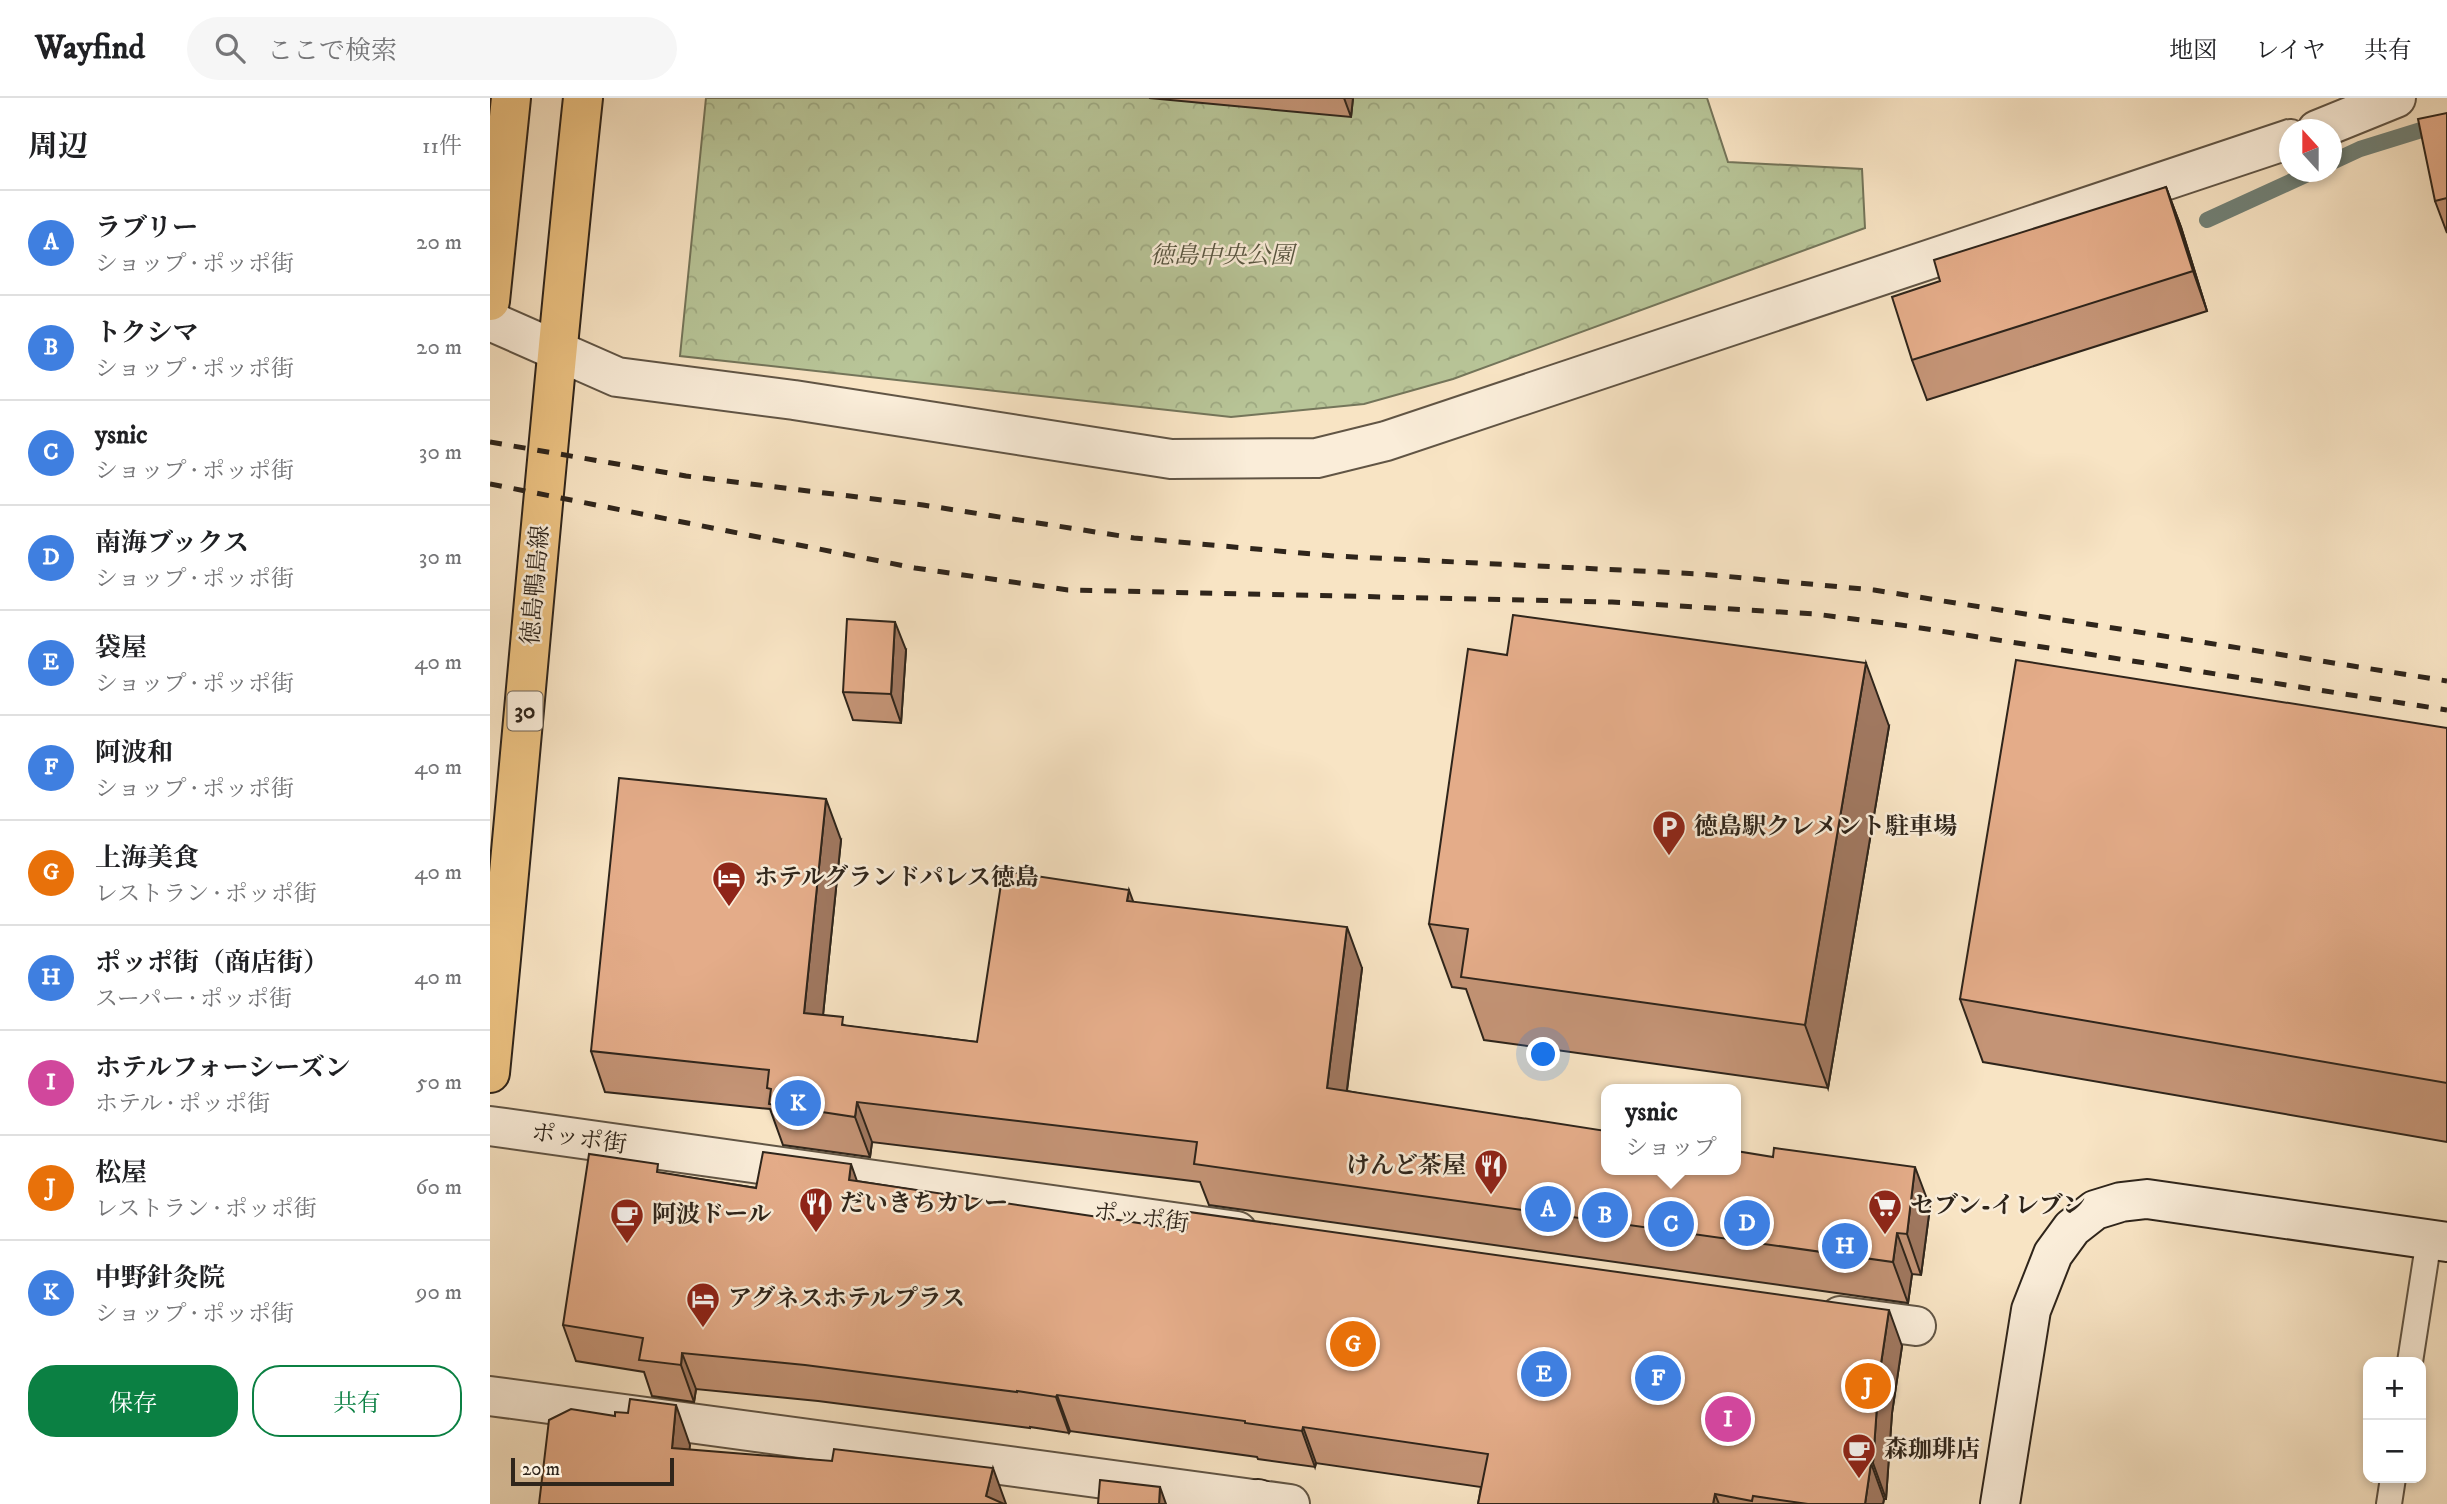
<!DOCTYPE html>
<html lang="ja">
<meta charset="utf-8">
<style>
:root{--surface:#fff;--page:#f6f6f6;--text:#202124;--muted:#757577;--line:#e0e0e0;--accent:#0b8043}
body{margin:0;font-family:"IM FELL DW Pica","Noto Serif JP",serif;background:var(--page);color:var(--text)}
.controls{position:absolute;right:21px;bottom:21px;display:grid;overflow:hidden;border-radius:14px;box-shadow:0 4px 10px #0003}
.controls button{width:63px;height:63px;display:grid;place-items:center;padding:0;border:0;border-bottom:2px solid var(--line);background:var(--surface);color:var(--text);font:35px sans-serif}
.compass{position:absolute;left:1789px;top:21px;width:63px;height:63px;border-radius:50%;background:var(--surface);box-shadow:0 4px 10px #0003;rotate:339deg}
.scale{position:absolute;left:21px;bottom:18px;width:163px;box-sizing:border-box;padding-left:7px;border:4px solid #2f251b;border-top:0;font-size:19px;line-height:24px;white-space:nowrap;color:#2f251b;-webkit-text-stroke:5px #faedd9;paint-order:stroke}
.you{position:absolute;left:1054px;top:957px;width:24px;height:24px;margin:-18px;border:5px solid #fff;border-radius:50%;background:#1a73e8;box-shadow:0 0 0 10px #1a73e833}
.badge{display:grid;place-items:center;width:46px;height:46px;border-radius:50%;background:var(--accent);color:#fff;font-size:23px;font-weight:700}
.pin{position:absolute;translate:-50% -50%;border:4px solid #fff;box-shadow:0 2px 7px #0006}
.popup{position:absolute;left:1111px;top:986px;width:140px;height:91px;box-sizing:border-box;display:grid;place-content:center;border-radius:14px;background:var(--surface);filter:drop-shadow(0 2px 5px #0005);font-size:23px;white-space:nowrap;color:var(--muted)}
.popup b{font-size:26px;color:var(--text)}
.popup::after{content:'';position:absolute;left:50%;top:100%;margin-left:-14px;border:14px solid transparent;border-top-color:var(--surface)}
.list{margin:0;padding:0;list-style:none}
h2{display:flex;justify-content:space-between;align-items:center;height:91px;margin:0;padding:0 28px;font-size:30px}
h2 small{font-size:23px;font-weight:400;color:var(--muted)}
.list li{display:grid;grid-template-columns:46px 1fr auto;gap:21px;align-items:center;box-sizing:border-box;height:105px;padding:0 28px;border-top:2px solid var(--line)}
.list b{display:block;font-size:26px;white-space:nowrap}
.list p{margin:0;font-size:23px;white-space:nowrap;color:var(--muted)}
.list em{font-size:23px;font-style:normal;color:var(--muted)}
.actions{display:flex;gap:14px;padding:21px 28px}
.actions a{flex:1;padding:16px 0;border:2px solid var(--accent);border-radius:28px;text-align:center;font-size:24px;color:var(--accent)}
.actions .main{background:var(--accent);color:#fff}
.icon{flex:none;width:38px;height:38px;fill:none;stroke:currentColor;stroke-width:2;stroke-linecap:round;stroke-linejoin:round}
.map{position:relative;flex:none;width:1957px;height:1406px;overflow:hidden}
header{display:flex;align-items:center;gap:42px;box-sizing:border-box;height:98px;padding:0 35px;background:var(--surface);border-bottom:2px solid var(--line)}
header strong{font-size:33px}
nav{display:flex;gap:38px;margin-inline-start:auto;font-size:24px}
.search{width:490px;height:63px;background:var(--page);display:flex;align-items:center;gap:18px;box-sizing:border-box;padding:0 24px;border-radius:38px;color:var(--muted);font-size:26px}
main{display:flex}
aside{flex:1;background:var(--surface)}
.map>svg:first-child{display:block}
.park{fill:url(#park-crowns);stroke:#74755a;stroke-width:2}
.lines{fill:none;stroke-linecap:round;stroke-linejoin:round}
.stream{stroke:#718177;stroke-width:16}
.lane-casing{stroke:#615545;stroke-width:28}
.street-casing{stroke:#615545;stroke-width:42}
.secondary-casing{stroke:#2f251b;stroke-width:42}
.primary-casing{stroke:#2f251b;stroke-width:42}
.lane{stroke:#faedd9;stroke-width:24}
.street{stroke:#faedd9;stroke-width:38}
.secondary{stroke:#faedd9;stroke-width:38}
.primary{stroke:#ecc282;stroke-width:38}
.rail{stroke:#2f251b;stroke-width:5;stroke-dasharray:12 12;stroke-linecap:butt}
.wall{fill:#c49476;stroke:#2f251b;stroke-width:2}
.shaded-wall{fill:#a07860;stroke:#2f251b;stroke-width:2}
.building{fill:#e4ac89;stroke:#2f251b;stroke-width:2}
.labels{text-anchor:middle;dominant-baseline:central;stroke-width:5;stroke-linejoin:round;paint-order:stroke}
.shield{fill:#faedd9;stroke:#6c6154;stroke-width:2}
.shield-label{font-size:23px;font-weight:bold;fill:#2f251b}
.park-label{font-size:24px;font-style:italic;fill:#585540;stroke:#faedd9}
.street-label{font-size:24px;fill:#2f251b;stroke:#faedd9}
.poi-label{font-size:24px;font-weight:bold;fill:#2f251b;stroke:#faedd9;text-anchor:start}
</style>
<header>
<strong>Wayfind</strong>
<div class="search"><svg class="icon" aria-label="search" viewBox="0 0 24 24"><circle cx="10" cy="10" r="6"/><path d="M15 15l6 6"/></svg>ここで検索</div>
<nav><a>地図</a><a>レイヤ</a><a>共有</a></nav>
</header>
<main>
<aside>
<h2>周辺<small>11件</small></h2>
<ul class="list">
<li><span class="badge" style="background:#3f7fe0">A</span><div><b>ラブリー</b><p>ショップ · ポッポ街</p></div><em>20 m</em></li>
<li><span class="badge" style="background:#3f7fe0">B</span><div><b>トクシマ</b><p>ショップ · ポッポ街</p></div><em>20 m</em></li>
<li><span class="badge" style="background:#3f7fe0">C</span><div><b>ysnic</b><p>ショップ · ポッポ街</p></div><em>30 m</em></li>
<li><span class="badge" style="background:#3f7fe0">D</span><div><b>南海ブックス</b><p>ショップ · ポッポ街</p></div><em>30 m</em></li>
<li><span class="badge" style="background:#3f7fe0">E</span><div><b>袋屋</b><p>ショップ · ポッポ街</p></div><em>40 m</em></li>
<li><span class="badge" style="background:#3f7fe0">F</span><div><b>阿波和</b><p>ショップ · ポッポ街</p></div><em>40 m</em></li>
<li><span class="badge" style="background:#e8710a">G</span><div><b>上海美食</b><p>レストラン · ポッポ街</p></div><em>40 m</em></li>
<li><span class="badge" style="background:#3f7fe0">H</span><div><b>ポッポ街（商店街）</b><p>スーパー · ポッポ街</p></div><em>40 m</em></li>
<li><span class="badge" style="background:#d1479c">I</span><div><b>ホテルフォーシーズン</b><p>ホテル · ポッポ街</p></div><em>50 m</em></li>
<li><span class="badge" style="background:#e8710a">J</span><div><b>松屋</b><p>レストラン · ポッポ街</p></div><em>60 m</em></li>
<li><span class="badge" style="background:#3f7fe0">K</span><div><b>中野針灸院</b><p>ショップ · ポッポ街</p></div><em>90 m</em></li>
</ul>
<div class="actions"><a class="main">保存</a><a>共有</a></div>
</aside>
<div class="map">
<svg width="1957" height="1406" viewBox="0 0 1957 1406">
<defs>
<pattern id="park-crowns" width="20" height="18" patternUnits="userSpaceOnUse" patternTransform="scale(1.75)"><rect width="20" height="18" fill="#b8c598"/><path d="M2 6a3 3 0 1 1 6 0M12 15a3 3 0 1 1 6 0" fill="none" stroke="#9ea982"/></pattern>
</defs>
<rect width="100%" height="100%" fill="#f8e4c4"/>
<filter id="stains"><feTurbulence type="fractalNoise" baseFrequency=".00286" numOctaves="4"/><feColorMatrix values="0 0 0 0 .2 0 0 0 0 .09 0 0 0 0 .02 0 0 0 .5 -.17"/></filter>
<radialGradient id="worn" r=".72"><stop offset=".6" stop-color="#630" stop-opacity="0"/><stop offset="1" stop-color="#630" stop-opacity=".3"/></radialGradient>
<!-- park -->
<path class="park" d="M216,0H1217L1238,64L1372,71L1375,130L963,281L874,306L741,319L190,258Z"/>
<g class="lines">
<!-- stream -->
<g class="stream">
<path d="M1842,64L1870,51L1957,24"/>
<path d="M1717,122L1822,74"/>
</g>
<!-- lane casing -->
<g class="lane-casing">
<g id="lane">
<path d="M1920,1264L1939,1141"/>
<path d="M1899,1406L1903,1380"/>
</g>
</g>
<!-- street casing -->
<g class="street-casing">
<g id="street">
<path d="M1827,32L1906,0"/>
<path d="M0,223L127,279L304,302L681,361L827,360L896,343L1800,41"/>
<path d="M0,1028L747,1133"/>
<path d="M1350,1218L1426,1228"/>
<path d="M0,1298L800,1406"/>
</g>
</g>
<!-- secondary casing -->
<g class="secondary-casing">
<g id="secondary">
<path d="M766,1406L768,1401"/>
<path d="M1510,1406L1541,1212L1563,1156L1582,1130L1605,1112L1631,1104L1657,1101L1957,1144"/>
</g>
</g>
<!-- primary casing -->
<g class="primary-casing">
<g id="primary">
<path d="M0,203L21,0"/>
<path d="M0,975C32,650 58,325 93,0"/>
</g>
</g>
<!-- lane -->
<use href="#lane" class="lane"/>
<!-- street -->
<use href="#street" class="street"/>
<!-- secondary -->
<use href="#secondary" class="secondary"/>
<!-- primary -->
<use href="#primary" class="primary"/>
<!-- rail -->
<g class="rail">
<path d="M0,344L196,378L433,407L644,440L844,458L1211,476L1384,492L1957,583"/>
<path d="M0,386L425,470L578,492L1122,504L1325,516L1418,528L1957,612"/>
</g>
</g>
<!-- wall -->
<g class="wall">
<path d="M659,0H863L861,19Z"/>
<path d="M1957,15V135L1945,103Z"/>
<path d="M1676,89L1691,129L1717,213L1437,302L1422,262L1450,183Z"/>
<path d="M416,552L411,625L363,622L353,594Z"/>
<path d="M1399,628L1338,990L994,942L976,891L962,889L939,826Z"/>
<path d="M1957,630V1044L1493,964L1470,901Z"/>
<path d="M351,742L333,917L356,928L487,944L643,804L872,870L857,993L1440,1109L1431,1177L1422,1176L1418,1205L719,1107L710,1084L382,1044L380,1059L293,1047L280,1011L115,994L101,953Z"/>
<path d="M171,1075L266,1090L367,1083L1412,1248L1402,1315L1396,1401H1394L1393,1406H988L991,1389L826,1365L825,1369L768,1361L767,1359L580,1333L579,1335L540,1329V1330L328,1303L206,1291L204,1304L162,1298L154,1274L86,1263L73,1227Z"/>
</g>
<!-- shaded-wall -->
<g class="shaded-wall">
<path d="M854,0H863L861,19Z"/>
<path d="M1676,89L1691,129L1717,213L1703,173Z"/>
<path d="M405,524L416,552L411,625L401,596Z"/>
<path d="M1376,565L1399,628L1338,990L1315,927Z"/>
<path d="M336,701L351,742L329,956L314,915Z"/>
<path d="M639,792L654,833L637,803Z"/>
<path d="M857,829L872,870L852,1031L837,990Z"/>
<path d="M367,1004L382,1044L380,1059L365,1019Z"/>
<path d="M361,1066L374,1103L359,1082Z"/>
<path d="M1425,1069L1440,1109L1431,1177L1417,1136Z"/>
<path d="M1407,1135L1422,1176L1418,1205L1403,1164Z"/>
<path d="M1399,1212L1412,1248L1402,1315L1396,1401L1383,1365L1389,1279Z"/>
<path d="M192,1255L206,1291L204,1304L191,1267Z"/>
<path d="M567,1297L580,1333L579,1335L566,1299Z"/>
<path d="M186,1307L200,1347L196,1390L182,1350Z"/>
<path d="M813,1329L826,1365L825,1369L812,1333Z"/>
<path d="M1381,1365L1394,1401L1393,1406H1375Z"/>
<path d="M503,1370L516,1406H499L496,1398Z"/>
<path d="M670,1389L676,1406H669Z"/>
<path d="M1225,1396L1229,1406H1223Z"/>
</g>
<!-- building -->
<g class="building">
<path d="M1957,15V100L1945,103L1928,21Z"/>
<path d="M1676,89L1703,173L1422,262L1402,199L1450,183L1444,162Z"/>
<path d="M1023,517L1376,565L1315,927L971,879L978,831L939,826L978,551L1017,557Z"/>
<path d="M357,521L405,524L401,596L353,594Z"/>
<path d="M1526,562L1957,630V985L1470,901Z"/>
<path d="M129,680L336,701L314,915L353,919L352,927L487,944L513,773L639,792L637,803L857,829L837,990L1116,1033V1072H1246V1053L1283,1059L1284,1050L1425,1069L1417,1136L1407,1135L1403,1164L704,1066L707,1044L367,1004L365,1019L279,1006L281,991L277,990L279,972L101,953Z"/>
<path d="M273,1054L361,1066L359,1082L696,1132L699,1114L1399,1212L1389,1279L1383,1365H1381L1375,1406H1318L1263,1398L1262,1403L1225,1396L1223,1406H988L998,1356L813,1329L812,1333L755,1325V1323L567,1297L566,1299L527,1293V1294L315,1267L192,1255L191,1267L149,1262L153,1240L73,1227L99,1056L168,1066L167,1074L266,1090Z"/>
<path d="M140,1301L186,1307L182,1350L342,1363L344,1351L503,1370L496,1398L514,1406H49L59,1322L81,1311L125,1318V1314L138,1315Z"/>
<path d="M610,1382L670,1389L669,1406H608Z"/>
</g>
<!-- icons -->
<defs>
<g id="parking-pin" transform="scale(1.75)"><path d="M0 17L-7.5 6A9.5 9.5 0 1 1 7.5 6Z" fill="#8f2418" stroke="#faedd9"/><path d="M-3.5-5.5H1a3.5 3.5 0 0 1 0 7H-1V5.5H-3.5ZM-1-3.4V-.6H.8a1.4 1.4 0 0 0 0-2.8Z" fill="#fff"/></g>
<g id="hotel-pin" transform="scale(1.75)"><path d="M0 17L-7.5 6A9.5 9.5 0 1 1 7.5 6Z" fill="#8f2418" stroke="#faedd9"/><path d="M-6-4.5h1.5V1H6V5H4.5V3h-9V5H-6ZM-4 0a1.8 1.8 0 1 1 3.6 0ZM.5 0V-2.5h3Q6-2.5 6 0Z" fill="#fff"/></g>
<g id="restaurant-pin" transform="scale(1.75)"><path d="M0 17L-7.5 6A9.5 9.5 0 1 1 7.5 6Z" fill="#8f2418" stroke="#faedd9"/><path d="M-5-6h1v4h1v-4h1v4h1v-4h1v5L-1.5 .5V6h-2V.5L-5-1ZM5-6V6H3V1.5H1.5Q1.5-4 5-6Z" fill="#fff"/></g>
<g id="supermarket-pin" transform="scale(1.75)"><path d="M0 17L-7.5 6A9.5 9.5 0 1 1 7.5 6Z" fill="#8f2418" stroke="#faedd9"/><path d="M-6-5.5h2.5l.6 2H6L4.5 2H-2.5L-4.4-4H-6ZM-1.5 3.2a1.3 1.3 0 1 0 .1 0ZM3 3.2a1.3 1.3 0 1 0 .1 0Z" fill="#fff"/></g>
<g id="cafe-pin" transform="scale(1.75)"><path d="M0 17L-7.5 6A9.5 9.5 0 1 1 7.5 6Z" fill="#8f2418" stroke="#faedd9"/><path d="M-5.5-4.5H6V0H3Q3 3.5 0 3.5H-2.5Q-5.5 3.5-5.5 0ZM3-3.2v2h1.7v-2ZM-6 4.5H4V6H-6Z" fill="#fff"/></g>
</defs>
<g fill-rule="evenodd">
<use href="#parking-pin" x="1179" y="729"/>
<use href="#hotel-pin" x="239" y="780"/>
<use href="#restaurant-pin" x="1001" y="1068"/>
<use href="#restaurant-pin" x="326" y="1106"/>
<use href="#supermarket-pin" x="1395" y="1108"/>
<use href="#cafe-pin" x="137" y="1117"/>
<use href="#hotel-pin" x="213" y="1201"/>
<use href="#cafe-pin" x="1369" y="1352"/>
</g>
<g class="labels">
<!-- shield labels -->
<rect class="shield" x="17.5" y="593.5" width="35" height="39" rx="5"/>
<g class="shield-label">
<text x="35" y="613">30</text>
</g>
<!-- park labels -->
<g class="park-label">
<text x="732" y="158">徳島中央公園</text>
</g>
<!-- street labels -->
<g class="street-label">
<text transform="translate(46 487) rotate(-85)">徳島鴨島線</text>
<text transform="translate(89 1041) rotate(8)">ポッポ街</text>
<text transform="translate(651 1120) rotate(8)">ポッポ街</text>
</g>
<!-- poi labels -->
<g class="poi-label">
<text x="1204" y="729">徳島駅クレメント駐車場</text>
<text x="264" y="780">ホテルグランドパレス徳島</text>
<text x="976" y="1068" text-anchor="end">けんど茶屋</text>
<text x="350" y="1106">だいきちカレー</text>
<text x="1420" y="1108">セブン-イレブン</text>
<text x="162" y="1117">阿波ドール</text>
<text x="238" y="1201">アグネスホテルプラス</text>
<text x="1394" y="1352">森珈琲店</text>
</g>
</g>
<rect width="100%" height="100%" filter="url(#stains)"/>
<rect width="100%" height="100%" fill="url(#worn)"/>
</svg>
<div class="controls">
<button>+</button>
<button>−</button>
</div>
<svg class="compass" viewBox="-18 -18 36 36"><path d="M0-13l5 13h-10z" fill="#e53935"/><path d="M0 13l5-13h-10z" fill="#757577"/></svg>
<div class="scale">20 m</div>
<div class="you"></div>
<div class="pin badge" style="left:1058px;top:1111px;background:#3f7fe0">A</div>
<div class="pin badge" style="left:1115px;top:1117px;background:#3f7fe0">B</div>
<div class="pin badge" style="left:1181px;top:1126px;background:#3f7fe0">C</div>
<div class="popup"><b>ysnic</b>ショップ</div>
<div class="pin badge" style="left:1257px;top:1125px;background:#3f7fe0">D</div>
<div class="pin badge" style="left:1054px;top:1276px;background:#3f7fe0">E</div>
<div class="pin badge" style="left:1168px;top:1280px;background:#3f7fe0">F</div>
<div class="pin badge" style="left:863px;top:1246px;background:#e8710a">G</div>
<div class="pin badge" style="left:1355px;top:1148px;background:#3f7fe0">H</div>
<div class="pin badge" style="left:1238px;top:1321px;background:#d1479c">I</div>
<div class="pin badge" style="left:1378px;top:1288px;background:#e8710a">J</div>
<div class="pin badge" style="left:308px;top:1005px;background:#3f7fe0">K</div>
</div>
</main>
